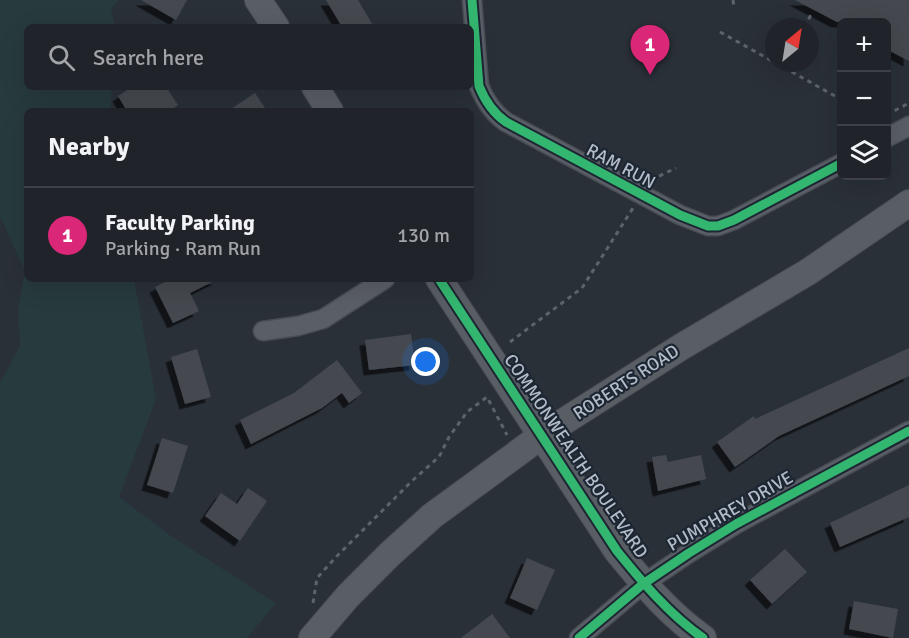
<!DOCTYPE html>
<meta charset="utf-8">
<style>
:root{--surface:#20242a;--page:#282c32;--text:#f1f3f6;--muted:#a2a4a8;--line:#3d4147;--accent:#db2777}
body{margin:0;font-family:Signika,sans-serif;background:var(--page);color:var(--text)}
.controls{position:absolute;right:18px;top:18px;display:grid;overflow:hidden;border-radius:9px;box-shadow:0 6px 24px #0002}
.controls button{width:54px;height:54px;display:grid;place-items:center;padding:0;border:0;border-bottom:2px solid var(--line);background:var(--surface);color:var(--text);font:30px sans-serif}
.compass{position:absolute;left:765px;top:18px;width:54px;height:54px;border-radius:50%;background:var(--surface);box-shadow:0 6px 24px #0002;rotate:30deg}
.you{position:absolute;left:426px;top:362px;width:21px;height:21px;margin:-15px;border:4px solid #fff;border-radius:50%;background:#1a73e8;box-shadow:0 0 0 9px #1a73e833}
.badge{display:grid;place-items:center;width:39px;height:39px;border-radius:50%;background:var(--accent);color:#fff;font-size:20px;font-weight:700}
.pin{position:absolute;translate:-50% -50px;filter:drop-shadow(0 2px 3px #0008)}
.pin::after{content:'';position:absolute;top:32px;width:21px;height:18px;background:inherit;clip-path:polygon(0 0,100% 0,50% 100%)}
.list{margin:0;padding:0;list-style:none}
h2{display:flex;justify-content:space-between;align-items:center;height:78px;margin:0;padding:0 24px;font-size:26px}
h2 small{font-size:20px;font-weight:400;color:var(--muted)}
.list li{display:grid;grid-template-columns:39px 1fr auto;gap:18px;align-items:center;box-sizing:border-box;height:96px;padding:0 24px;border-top:2px solid var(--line)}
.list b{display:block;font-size:22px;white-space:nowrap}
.list p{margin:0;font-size:20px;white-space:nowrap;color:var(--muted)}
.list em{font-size:20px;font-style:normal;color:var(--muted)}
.icon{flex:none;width:33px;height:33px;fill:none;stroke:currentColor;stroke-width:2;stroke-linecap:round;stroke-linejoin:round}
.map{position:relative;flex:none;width:909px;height:638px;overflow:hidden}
.search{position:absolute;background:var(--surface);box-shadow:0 6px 24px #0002;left:24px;top:24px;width:450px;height:66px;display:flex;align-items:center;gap:15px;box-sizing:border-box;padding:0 21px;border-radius:9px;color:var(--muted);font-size:22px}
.panel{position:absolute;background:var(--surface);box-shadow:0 6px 24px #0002;left:24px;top:108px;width:450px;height:174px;border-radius:9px}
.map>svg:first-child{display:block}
.green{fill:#273a3e}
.building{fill:#444950;filter:url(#shadow)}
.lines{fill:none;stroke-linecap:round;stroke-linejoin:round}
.street-casing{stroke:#484c53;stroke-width:21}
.secondary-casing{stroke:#484c53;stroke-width:28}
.path{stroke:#5d636a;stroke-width:3;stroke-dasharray:4.5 4.5;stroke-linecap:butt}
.street{stroke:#5a5e66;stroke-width:18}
.secondary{stroke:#595d64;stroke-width:26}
.cycleway-casing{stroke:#1d2633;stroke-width:13}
.cycleway{stroke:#33b770;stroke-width:9}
.labels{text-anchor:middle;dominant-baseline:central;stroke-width:4.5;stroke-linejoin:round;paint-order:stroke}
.street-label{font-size:18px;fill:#b4bcc9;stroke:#1d2633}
</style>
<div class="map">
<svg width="909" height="638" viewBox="0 0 909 638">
<defs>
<filter id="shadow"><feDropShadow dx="-5.5" dy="5.5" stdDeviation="0" flood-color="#0009"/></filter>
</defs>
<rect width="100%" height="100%" fill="#2a3038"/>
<!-- green -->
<path class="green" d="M0,0H119L111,9L115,27H27V87H112L110,111H27V279H134L156,399L119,497L171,536L276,603L247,638H0V383L20,346L18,308L25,271L0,216Z"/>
<!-- building -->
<g class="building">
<path d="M141,0H187L176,20Z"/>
<path d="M326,0H358L374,27H342Z"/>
<path d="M795,0H909V61L886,49V22H837Z"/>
<path d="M132,87H166L178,105L169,111H127L118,96Z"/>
<path d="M255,93L267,111H228Z"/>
<path d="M171,279H218L190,293L199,311L173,323L155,287Z"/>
<path d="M411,334L415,365L369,370L365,340Z"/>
<path d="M909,348V376L779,436L735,467L717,442L754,416L755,419Z"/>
<path d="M197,349L211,397L185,404L171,357Z"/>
<path d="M337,360L362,393L349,403L342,393L322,408L251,444L240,420L294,393Z"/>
<path d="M162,438L188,446L173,493L147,485Z"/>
<path d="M666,455L668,462L701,455L706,479L658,491L652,457Z"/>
<path d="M909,485V517L840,547L830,523Z"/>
<path d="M248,488L267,501L240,541L205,516L221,493L237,504Z"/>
<path d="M785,549L807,572L772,604L750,580Z"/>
<path d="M527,558L555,570L537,610L510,598Z"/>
<path d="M854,601L898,609L893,638L849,629Z"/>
<path d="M492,614L510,638H461Z"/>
</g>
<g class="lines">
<!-- street casing -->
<g class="street-casing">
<g id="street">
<path d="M472,0L479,86C485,101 493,113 506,122L680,215L708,226H718L734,220L842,163"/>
<path d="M886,138L909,126"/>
<path d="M263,331L298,326L323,319L385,279"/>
<path d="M579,638L643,584L689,553L736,524L909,431"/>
</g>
</g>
<!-- secondary casing -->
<g class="secondary-casing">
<g id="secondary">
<path d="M258,0L276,27"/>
<path d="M315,87L330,111"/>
<path d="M439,279L617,551C643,583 669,614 703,638"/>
<path d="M312,638L348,596L390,554L432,516L541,436L681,347L808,272L909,203"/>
</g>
</g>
<!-- path -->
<g class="path">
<path d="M733,0L734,7"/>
<path d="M804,27L812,13"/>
<path d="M720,32L774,62"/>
<path d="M776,63L842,100"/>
<path d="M886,113L894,111L909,103"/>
<path d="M651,180L676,168"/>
<path d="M510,342L582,288L633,208"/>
<path d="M313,603L317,578L336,557L413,480L439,457L449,437L467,412L487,397L507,435"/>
</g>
<!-- street -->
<use href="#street" class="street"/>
<!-- secondary -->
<use href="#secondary" class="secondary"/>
<!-- cycleway casing -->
<g class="cycleway-casing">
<g id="cycleway">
<path d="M472,0L479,86C485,101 493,113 506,122L680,215L708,226H718L734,220L842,163"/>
<path d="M439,279L617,551C643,583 669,614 703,638"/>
<path d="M579,638L643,584L689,553L736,524L909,431"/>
</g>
</g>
<!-- cycleway -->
<use href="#cycleway" class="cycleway"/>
</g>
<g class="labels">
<!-- street labels -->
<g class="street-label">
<text transform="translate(621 166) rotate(28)">RAM RUN</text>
<text transform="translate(626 382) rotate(-33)">ROBERTS ROAD</text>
<text transform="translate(576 456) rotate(56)">COMMONWEALTH BOULEVARD</text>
<text transform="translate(730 511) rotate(-30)">PUMPHREY DRIVE</text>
</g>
</g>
</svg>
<div class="controls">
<button>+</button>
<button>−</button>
<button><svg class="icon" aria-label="layers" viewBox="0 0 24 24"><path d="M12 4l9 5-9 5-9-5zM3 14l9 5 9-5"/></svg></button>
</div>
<svg class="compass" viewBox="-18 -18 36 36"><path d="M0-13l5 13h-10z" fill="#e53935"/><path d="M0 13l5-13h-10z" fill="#a2a4a8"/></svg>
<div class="you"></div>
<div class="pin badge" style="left:650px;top:75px">1</div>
<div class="search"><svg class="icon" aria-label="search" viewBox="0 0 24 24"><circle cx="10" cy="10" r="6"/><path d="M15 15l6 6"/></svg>Search here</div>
<section class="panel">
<h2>Nearby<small></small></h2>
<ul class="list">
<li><span class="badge">1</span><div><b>Faculty Parking</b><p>Parking · Ram Run</p></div><em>130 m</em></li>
</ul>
</section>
</div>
